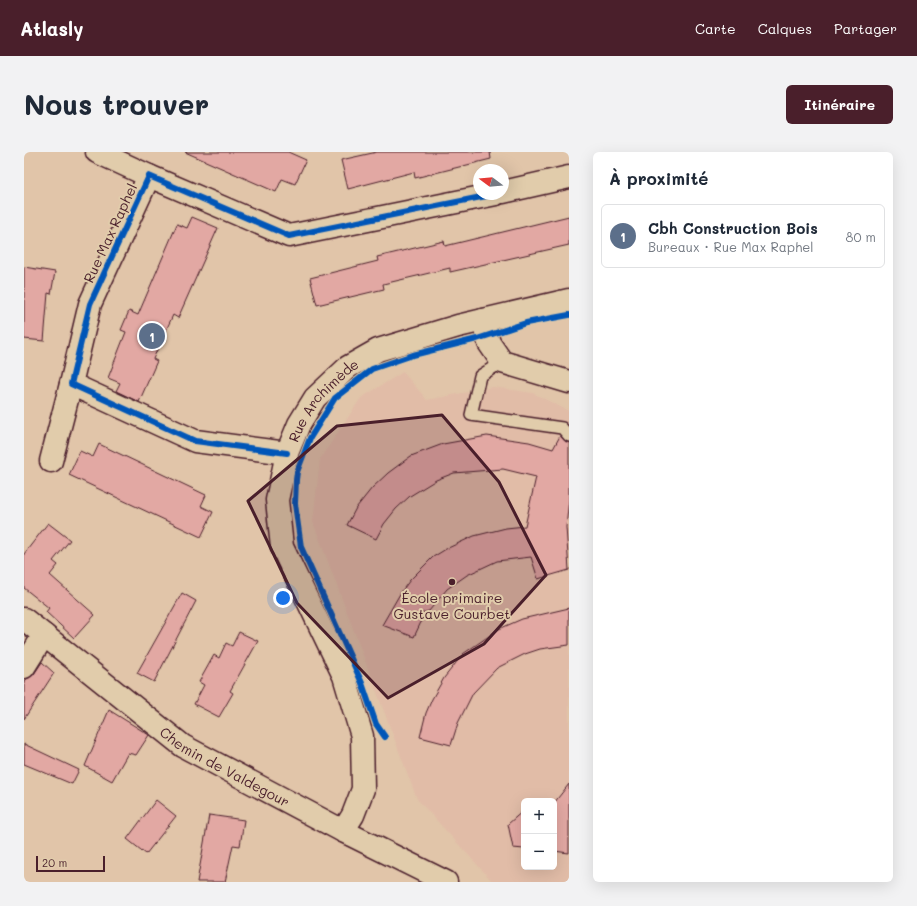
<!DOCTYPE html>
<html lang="fr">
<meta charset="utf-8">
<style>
:root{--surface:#fff;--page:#f2f2f3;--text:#1f2937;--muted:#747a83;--line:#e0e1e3;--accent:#4a1f2b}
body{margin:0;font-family:Mali,sans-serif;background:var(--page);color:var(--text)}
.controls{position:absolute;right:12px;bottom:12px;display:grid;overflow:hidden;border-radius:6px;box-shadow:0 4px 16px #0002}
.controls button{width:36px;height:36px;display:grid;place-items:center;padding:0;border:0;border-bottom:1px solid var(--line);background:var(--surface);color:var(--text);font:20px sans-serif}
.compass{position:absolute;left:449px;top:12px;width:36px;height:36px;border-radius:50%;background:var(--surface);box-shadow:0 4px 16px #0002;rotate:286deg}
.scale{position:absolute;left:12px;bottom:10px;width:69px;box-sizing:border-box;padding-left:4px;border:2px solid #4a1f2b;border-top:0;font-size:11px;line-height:14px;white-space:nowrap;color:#4a1f2b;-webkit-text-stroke:3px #e1ccab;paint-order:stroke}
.you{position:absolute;left:259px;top:446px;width:14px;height:14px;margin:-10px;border:3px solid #fff;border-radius:50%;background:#1a73e8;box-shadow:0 0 0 6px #1a73e833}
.badge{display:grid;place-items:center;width:26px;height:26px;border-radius:50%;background:var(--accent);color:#fff;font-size:13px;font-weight:700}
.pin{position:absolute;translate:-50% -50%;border:2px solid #fff;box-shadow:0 1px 4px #0006}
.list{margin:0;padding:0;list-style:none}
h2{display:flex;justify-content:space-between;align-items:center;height:52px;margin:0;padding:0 16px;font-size:17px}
h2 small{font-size:13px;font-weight:400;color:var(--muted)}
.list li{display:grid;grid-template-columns:26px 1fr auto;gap:12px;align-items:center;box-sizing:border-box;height:64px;margin:0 8px 8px;padding:0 8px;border:1px solid var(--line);border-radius:6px}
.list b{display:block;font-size:15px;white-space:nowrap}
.list p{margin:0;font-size:13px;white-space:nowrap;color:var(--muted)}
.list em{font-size:13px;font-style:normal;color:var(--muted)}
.map{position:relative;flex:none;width:545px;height:730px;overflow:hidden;border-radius:6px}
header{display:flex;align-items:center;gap:24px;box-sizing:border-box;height:56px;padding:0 20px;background:var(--accent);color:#fff}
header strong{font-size:19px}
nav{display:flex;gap:22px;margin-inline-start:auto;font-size:14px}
.intro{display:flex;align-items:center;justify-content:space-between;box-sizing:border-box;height:96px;padding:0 24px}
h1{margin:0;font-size:28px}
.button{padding:10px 18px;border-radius:6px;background:var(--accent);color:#fff;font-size:14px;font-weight:700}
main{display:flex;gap:24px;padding:0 24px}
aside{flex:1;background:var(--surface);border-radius:6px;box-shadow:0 4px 16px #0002}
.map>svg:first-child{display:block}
.built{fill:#e1bca7;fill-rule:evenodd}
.building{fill:#e2a8a3;stroke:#4a1f2b}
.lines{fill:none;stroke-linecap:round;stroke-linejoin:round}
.service-casing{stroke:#4a1f2b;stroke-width:14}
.minor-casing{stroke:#4a1f2b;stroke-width:25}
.service{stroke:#e1ccab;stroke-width:11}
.minor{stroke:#e1ccab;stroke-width:22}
.cycleway-casing{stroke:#e1ccab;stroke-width:8}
.cycleway{stroke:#0057b8;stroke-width:6}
.marked{fill:#4a1f2b;fill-opacity:0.2;stroke:#4a1f2b;stroke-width:3;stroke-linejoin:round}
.poi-dot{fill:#4a1f2b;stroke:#e1ccab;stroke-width:1.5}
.labels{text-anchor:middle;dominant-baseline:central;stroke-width:4;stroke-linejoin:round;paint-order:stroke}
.street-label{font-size:14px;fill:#4a1f2b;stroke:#e1ccab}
.poi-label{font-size:14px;fill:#4a1f2b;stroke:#e1ccab}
</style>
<header>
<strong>Atlasly</strong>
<nav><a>Carte</a><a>Calques</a><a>Partager</a></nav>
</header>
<div class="intro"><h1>Nous trouver</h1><a class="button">Itinéraire</a></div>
<main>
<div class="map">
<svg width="545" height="730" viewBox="0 0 545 730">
<rect width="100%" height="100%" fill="#e1c5a9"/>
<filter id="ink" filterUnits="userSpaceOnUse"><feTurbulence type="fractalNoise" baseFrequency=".025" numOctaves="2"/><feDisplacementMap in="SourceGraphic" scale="8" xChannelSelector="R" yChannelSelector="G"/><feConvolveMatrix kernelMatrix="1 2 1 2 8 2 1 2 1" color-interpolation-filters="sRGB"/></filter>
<g filter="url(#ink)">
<!-- built -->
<path class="built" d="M379,220L403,248L469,235L509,241L545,259V730H469L393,647L289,370L296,307L337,246ZM500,649H530V715H500Z"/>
<!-- building -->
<g class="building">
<path d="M161,0H264L282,8L271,32L258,27L252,40Z"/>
<path d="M353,0H466L467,7L391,26L390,20L324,37L317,8Z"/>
<path d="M545,64V93L426,120V116L393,124L359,132L360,137L293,153L286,126L354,109L353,105L420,89L421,94Z"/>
<path d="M168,65L194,76L154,166L149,163L129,207L133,209L115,250L92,239L96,231L84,226L102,180L97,178L105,159L114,163L153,72L163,76Z"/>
<path d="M0,115L31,120L27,142L24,141L20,189L0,187Z"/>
<path d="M463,284L505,290L529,297L536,284L545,291V347L542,375L545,418L514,427L507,405L473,409L443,423L423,437L405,459L397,461L398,468L390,485L358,473L377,440L386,428L409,405L422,397L450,384L482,376L501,374L512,325L479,317L430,321L412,328L386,344L372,357L360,372L352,387L323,373L332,356L348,336L364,321L387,304L419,292Z"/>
<path d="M75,292L182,343L177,354L189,360L177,385L45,323L56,299L69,305Z"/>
<path d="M24,371L46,388L29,409L34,413L26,423L71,463L50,486L22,460L25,456L0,436V402Z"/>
<path d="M158,441L172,449L130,530L113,521Z"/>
<path d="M545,456V493L516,497L501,502L473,516L449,541L434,571L427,593L396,585L402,561L408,547L420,526L439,502L475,477L498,467Z"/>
<path d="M215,480L234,489L206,539L209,541L195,565L170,552L180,533L175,530L190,503L195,506L202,491L208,494Z"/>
<path d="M18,510L30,521L0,567V529L10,522Z"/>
<path d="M85,558L125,583L112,603L104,601L88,629L61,614Z"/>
<path d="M0,592L55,618L48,632L0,612Z"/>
<path d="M545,632V701L530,699V651Z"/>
<path d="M132,648L152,664L122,702L103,687Z"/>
<path d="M500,658V697L489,696L484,672Z"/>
<path d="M185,663L220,668L216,694L209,693L201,730H173Z"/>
</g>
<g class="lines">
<!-- service casing -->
<g class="service-casing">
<path id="service" d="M478,210L456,224L447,263L538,276L545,284"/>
</g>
<!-- minor casing -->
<g class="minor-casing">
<g id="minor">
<path d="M73,0L125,24"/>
<path d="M479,40L545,25"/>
<path d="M459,168L465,191L478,210L545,230"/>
<path d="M263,301L171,289L47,232L66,152L125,24L265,84L472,42"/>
<path d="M27,309L47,232"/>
<path id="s1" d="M0,467L159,594L319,679L422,730"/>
<path d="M0,515L20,483"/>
<path id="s2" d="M319,679L329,663L339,637L338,584L320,524L258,395L253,348L263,301L275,272L291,246L324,215L354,198L434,174L545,148"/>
</g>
</g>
<!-- service -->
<use href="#service" class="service"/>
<!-- minor -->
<use href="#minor" class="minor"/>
<!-- cycleway casing -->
<g class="cycleway-casing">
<g id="cycleway">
<path d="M263,301L171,289L47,232L66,152L125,24L265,84L472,42"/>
<path d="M361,585L352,572L338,531L277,395L271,352L272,328L273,320L286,286L311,246L348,217L389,203L453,187L502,171L545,163"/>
</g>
</g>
<!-- cycleway -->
<use href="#cycleway" class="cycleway"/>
</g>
</g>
<!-- marked area -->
<path class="marked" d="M418,263L475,330L522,423L460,492L364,546L273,451L224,349L313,274Z"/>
<!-- markers -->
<circle class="poi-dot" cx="428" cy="430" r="4"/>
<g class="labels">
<!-- street labels -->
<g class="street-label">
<text transform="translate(86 81) rotate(-65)">Rue Max Raphel</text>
<text stroke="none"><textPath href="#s2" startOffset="466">Rue Archimède</textPath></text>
<text stroke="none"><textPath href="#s1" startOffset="250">Chemin de Valdegour</textPath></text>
</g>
<!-- poi labels -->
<g class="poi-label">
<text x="428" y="445">École primaire<tspan x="428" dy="16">Gustave Courbet</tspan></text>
</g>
</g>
</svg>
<div class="controls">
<button>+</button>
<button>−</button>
</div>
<svg class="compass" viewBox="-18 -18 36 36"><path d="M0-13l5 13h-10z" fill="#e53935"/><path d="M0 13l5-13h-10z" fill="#747a83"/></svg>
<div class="scale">20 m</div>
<div class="you"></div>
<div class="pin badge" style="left:128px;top:184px;background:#5c6f8a">1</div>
</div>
<aside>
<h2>À proximité<small></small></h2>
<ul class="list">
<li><span class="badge" style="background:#5c6f8a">1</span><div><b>Cbh Construction Bois</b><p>Bureaux · Rue Max Raphel</p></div><em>80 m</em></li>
</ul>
</aside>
</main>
